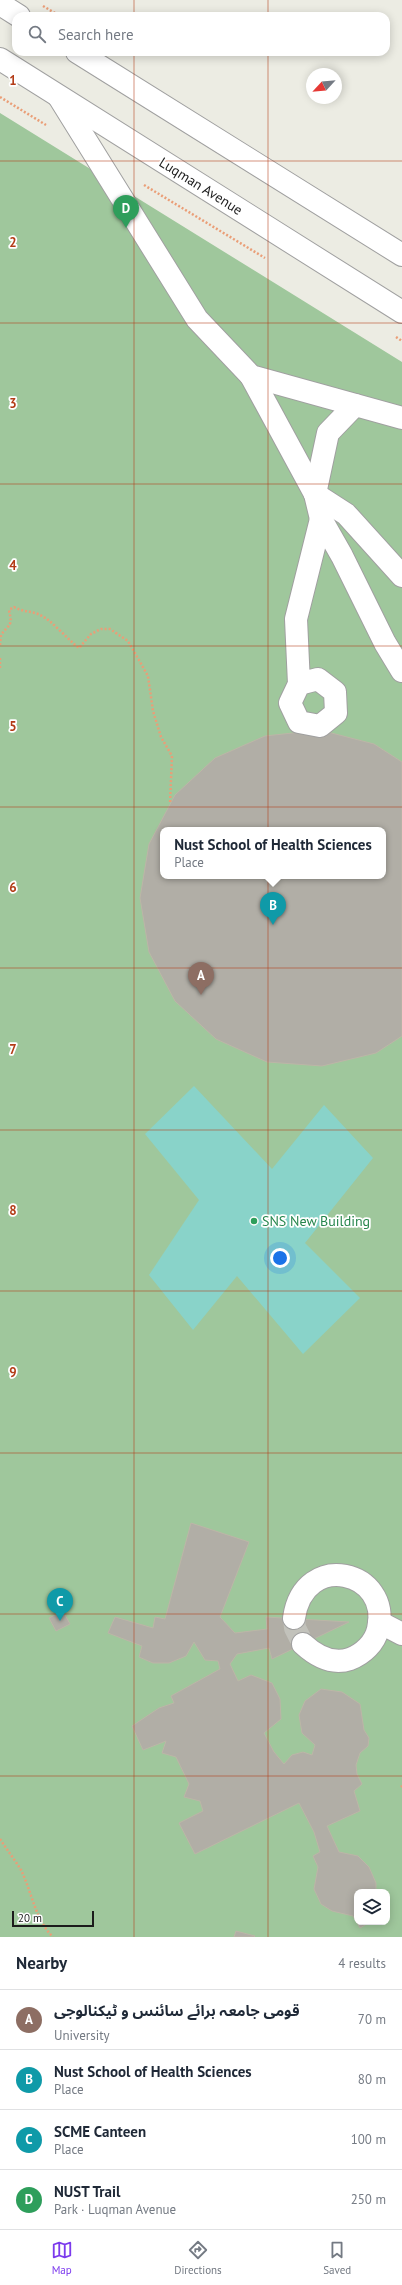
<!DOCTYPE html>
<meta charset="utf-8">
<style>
:root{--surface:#fff;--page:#f6f6f7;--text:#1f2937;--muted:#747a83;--line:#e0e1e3;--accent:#7c3aed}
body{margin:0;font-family:"PT Sans","Noto Sans Arabic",sans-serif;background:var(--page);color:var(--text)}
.controls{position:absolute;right:12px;bottom:12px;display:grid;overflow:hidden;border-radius:8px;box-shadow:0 2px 10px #0003}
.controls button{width:36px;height:36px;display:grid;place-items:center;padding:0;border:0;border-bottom:1px solid var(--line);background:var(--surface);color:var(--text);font:20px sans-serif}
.compass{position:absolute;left:306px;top:68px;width:36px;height:36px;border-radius:50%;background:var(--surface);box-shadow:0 2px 10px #0003;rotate:244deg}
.scale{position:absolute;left:12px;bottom:10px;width:82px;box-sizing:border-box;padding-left:4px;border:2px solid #1c1c1c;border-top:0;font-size:11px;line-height:14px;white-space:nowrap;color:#1c1c1c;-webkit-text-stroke:3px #fff;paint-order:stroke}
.you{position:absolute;left:280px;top:1258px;width:14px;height:14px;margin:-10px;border:3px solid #fff;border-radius:50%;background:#1a73e8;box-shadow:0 0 0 6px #1a73e833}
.badge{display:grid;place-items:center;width:26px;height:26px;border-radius:50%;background:var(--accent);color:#fff;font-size:13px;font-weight:700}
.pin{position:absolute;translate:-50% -33px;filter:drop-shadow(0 1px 2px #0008)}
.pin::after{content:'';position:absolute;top:21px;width:14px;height:12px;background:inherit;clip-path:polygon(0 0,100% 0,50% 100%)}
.popup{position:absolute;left:160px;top:827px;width:226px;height:52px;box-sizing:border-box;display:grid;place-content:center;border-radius:8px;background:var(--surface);filter:drop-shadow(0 1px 3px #0005);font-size:13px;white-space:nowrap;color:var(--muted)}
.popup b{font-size:15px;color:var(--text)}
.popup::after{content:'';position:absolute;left:50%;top:100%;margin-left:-8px;border:8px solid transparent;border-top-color:var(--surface)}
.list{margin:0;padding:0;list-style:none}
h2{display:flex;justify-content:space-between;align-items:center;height:52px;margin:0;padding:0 16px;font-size:17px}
h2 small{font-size:13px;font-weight:400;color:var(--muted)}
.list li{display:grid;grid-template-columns:26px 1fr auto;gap:12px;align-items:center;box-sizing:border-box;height:60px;padding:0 16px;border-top:1px solid var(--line)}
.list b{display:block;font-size:15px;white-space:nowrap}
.list p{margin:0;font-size:13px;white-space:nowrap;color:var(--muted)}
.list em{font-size:13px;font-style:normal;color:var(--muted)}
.icon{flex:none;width:22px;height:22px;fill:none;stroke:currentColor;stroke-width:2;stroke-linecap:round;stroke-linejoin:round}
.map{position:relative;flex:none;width:402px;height:1937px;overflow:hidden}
.search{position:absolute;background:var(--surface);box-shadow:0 2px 10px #0003;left:12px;right:12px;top:12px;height:44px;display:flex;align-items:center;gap:10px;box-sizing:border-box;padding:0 14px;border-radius:12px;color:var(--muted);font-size:15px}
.sheet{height:292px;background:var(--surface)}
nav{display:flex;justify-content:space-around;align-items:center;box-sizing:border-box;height:56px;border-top:1px solid var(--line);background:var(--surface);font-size:11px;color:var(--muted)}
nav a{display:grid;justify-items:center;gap:2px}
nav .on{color:var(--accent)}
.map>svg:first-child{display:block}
.forest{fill:#9fc79c;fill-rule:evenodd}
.pitch{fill:#89d3c9}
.building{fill:#b1aea6;stroke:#bcb6a7;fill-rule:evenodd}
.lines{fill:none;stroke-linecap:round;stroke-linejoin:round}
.minor-tunnel{stroke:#c2c2bb;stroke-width:22;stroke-dasharray:22 11;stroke-linecap:butt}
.minor-casing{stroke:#a0a0a0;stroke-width:24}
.path{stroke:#ea9e77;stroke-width:2.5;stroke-dasharray:2 2;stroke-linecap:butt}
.minor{stroke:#fff;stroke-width:22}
.grid{fill:none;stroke:#b33b16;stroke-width:1;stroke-opacity:0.55}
.leisure-dot{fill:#2e9e5b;stroke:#fff;stroke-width:1.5}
.labels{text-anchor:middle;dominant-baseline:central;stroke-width:3.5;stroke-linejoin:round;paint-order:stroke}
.street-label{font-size:14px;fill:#1c1c1c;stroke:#fff}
.leisure-label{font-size:14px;fill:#27864d;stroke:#fff;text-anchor:start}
.grid-label{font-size:13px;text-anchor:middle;font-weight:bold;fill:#b33b16;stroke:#fff;stroke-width:3.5;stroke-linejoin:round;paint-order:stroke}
</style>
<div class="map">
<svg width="402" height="1937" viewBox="0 0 402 1937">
<rect width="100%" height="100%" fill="#ecece3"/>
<!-- forest -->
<path class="forest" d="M0,113L402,362V1937H0ZM163,830H383V876H163ZM357,1892H387V1922H357Z"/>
<!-- pitch -->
<path class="pitch" d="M194,1086L272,1169L324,1105L373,1158L305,1243L360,1298L303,1354L237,1276L193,1330L149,1275L199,1200L145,1134Z"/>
<!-- building -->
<g class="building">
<path d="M320,730L374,744L402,762V1036L376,1053L322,1066L267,1062L216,1039L175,1001L149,952L140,898L149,844L175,795L215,758L265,736ZM163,830H383V876H163Z"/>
<path d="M191,1523L249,1542L220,1617L235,1633L267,1629L266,1617L349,1622L272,1659L269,1648L237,1654L230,1664L238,1681L251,1675L272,1683L280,1699L281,1719L264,1733L274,1752L284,1764L292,1755L303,1752L312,1755L315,1745L302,1733L299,1715L305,1701L321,1689L342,1692L360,1704L364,1730L369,1738L368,1746L360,1753L356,1765L357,1774L362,1784L354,1791L360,1811L327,1826L339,1852L358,1856L369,1867L376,1883V1892H357V1922H370L360,1928L353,1916L332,1911L321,1904L314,1889L318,1867L313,1856L320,1852L314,1832L299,1803L195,1854L179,1823L203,1811L200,1801L184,1797L189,1784L176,1757L162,1753L166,1741L143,1750L132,1726L159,1708L174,1703L171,1696L220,1669L218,1661L205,1660L194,1642L186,1656L169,1663H153L139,1657L142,1646L108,1633L115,1617L153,1628L155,1617L165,1619Z"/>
<path d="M63,1611L70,1624L56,1631L49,1618Z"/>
<path d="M236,1931L255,1936L254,1937H234Z"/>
</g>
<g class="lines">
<!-- minor-tunnel -->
<path class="minor-tunnel" d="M294,1618L295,1628L303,1644"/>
<!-- minor casing -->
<g class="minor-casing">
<g id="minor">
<path d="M0,4L19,16"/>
<path d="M77,52L402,255"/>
<path d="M0,59L402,312"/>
<path d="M59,97L197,319L251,376L402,418"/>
<path d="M251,376L315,494L321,519L342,556L385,643L402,671"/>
<path d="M315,494L346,514L402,576"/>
<path d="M315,494L328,433L355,405"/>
<path d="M299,684L318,679L335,692L336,713L320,726L299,722L290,703L299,684L296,619L321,519"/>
<path d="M294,1618C304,1549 392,1571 378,1629C375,1643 363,1654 350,1659C332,1665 316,1656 303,1644"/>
<path d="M379,1622L402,1634"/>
</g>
</g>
<!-- path -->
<g class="path">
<path d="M43,6L60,16"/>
<path d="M0,97L46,125"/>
<path d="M144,185L265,258"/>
<path d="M396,337L402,341"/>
<path d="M0,645L1,635C9,623 13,628 9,610L14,607C23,612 30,611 38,614C51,619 68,640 79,648L91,634L101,629H110L128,641L148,676L153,711L161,737L172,756L170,804"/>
<path d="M0,658V670"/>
<path d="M401,1787L402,1786"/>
<path d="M0,1839C7,1850 15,1860 21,1870C32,1892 35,1920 53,1937"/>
</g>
<!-- minor -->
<use href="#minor" class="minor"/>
</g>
<!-- grid -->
<path class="grid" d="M134,0V16M268,0V16M134,52V1937M268,52V1937M0,161H402M0,323H402M0,484H402M0,646H402M0,807H402M0,968H402M0,1130H402M0,1291H402M0,1453H402M0,1614H402M0,1776H402"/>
<!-- markers -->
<circle class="leisure-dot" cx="254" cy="1221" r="4"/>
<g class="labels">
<!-- street labels -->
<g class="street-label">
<text transform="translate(201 186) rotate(32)">Luqman Avenue</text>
</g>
<!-- leisure labels -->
<g class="leisure-label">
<text x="262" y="1221">SNS New Building</text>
</g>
</g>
<g class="grid-label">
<text x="13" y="85">1</text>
<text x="13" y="247">2</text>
<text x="13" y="408">3</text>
<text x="13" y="570">4</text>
<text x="13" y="731">5</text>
<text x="13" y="892">6</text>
<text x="13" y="1054">7</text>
<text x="13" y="1215">8</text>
<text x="13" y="1377">9</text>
</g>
</svg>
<div class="controls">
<button><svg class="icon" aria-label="layers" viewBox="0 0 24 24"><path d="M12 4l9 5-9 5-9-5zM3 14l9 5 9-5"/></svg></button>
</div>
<svg class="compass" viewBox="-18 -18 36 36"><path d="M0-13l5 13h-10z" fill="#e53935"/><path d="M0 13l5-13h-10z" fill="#747a83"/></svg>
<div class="scale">20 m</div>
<div class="you"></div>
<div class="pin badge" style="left:201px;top:995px;background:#8d6e63">A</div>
<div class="pin badge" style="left:273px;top:925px;background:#0f9aa8">B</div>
<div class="popup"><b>Nust School of Health Sciences</b>Place</div>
<div class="pin badge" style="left:60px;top:1621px;background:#0f9aa8">C</div>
<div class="pin badge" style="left:126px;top:228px;background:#2e9e5b">D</div>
<div class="search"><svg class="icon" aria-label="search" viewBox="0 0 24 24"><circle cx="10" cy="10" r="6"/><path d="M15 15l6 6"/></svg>Search here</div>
</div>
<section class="sheet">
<h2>Nearby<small>4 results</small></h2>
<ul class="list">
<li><span class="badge" style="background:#8d6e63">A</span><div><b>قومی جامعہ برائے سائنس و ٹیکنالوجی</b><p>University</p></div><em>70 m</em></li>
<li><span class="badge" style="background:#0f9aa8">B</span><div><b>Nust School of Health Sciences</b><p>Place</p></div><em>80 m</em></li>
<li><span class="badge" style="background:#0f9aa8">C</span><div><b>SCME Canteen</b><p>Place</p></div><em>100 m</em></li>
<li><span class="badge" style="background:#2e9e5b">D</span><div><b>NUST Trail</b><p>Park · Luqman Avenue</p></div><em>250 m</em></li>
</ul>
</section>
<nav>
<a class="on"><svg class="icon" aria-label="map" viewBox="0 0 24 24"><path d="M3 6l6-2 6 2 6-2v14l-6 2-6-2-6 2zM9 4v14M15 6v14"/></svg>Map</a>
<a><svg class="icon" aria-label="directions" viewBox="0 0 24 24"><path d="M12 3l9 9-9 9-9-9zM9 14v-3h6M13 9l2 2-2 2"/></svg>Directions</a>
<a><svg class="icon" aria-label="saved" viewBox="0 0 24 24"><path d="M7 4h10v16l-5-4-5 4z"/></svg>Saved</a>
</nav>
